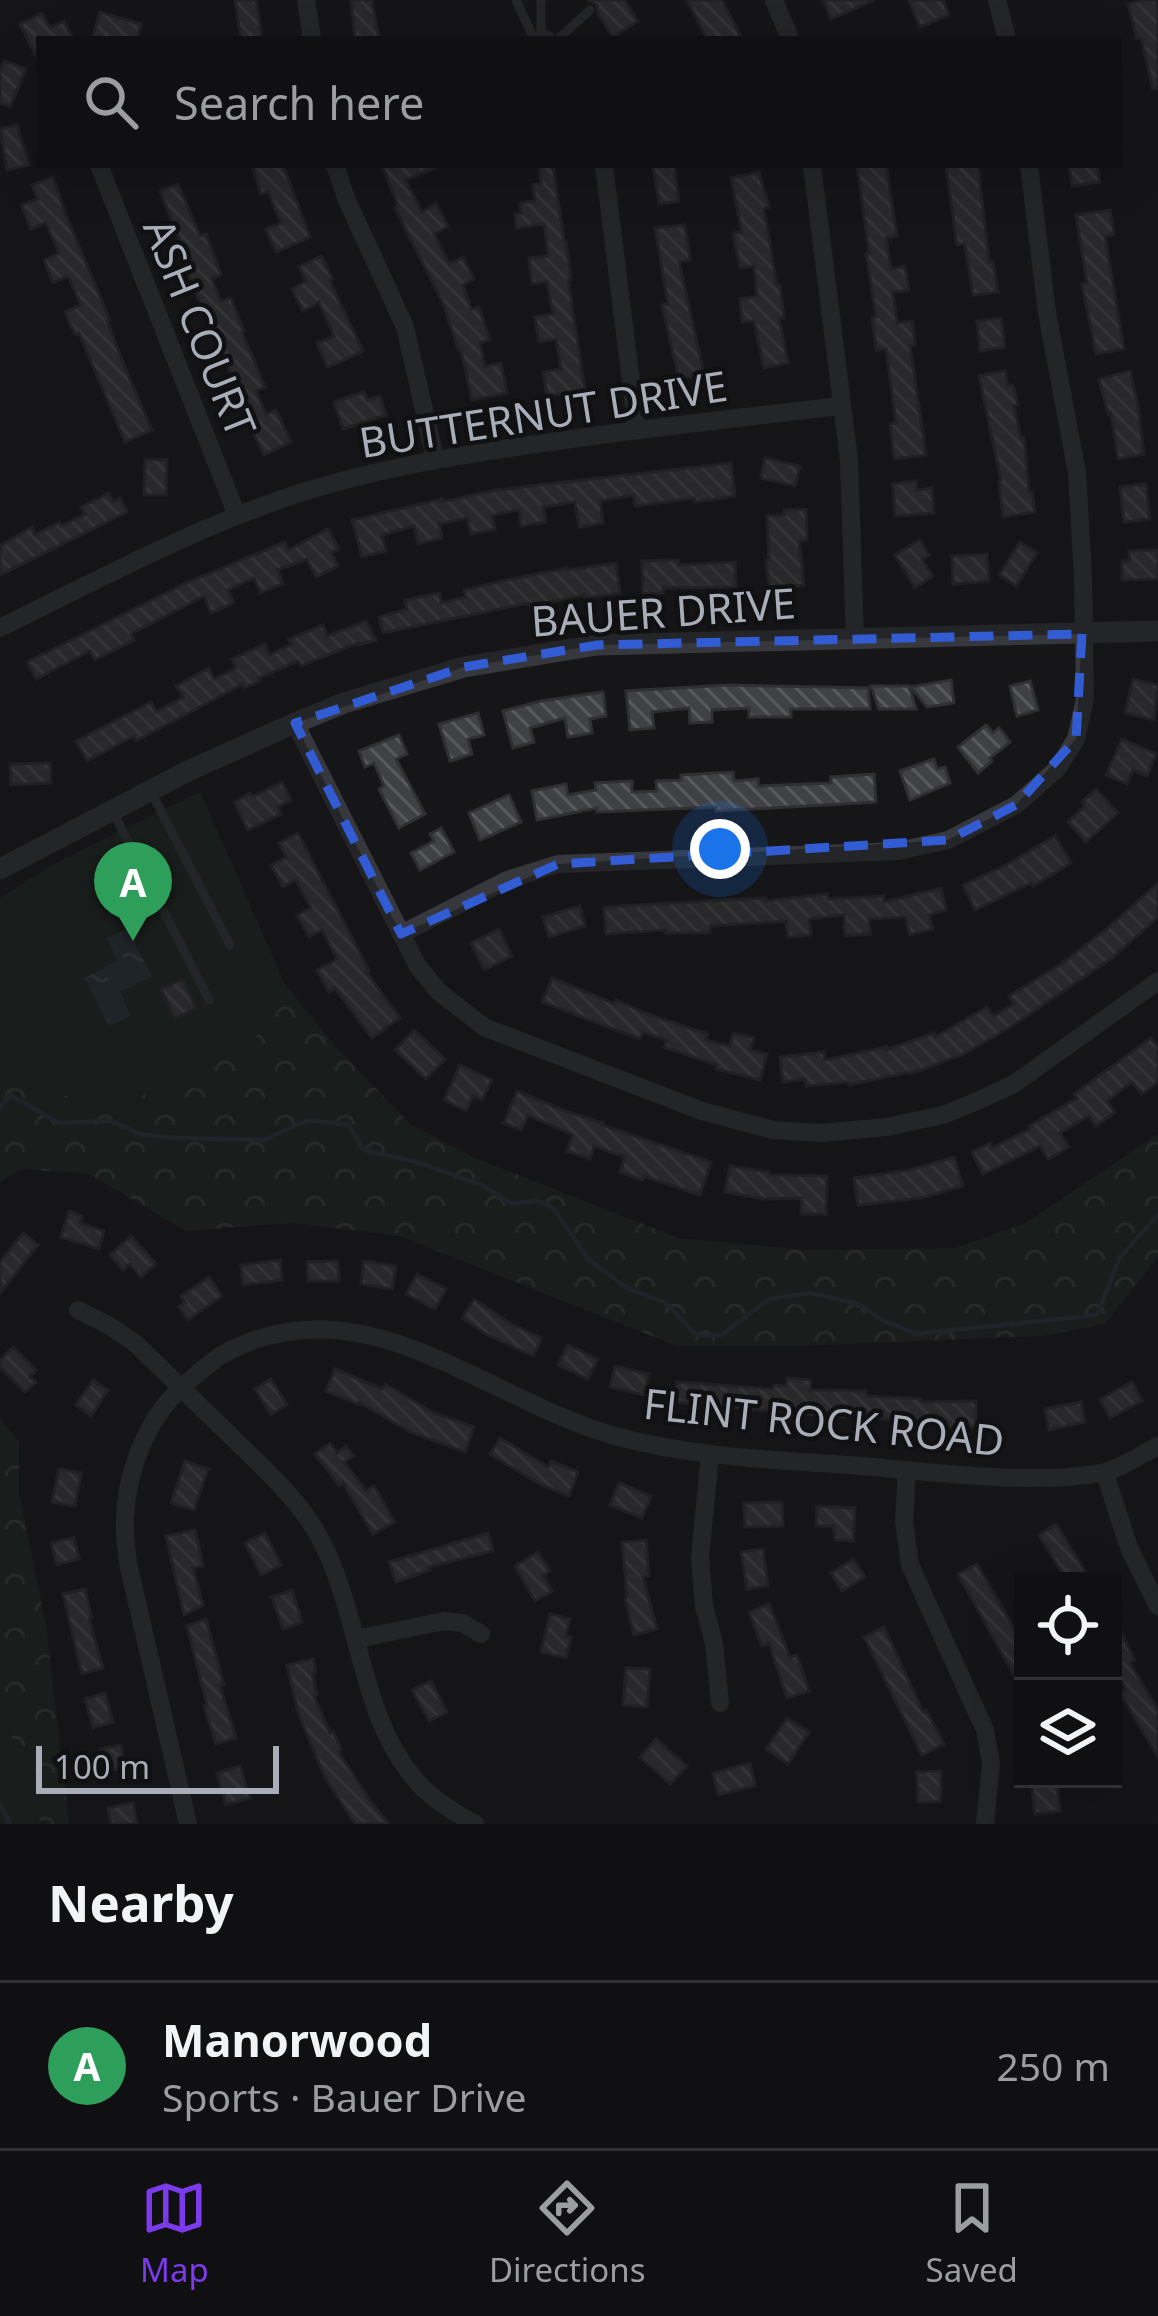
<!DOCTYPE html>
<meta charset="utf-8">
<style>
:root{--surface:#101012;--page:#1e1e20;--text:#f1f3f6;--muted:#9c9d9f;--line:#303032;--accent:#7c3aed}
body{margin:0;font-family:"Noto Sans",sans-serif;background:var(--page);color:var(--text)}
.controls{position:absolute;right:36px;bottom:36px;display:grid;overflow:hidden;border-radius:0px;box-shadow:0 12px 48px #0002}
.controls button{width:108px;height:108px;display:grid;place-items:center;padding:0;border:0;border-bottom:3px solid var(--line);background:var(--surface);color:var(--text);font:60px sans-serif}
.scale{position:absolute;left:36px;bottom:30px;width:243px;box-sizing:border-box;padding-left:12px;border:6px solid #a8adb8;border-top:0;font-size:33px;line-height:42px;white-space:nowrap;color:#a8adb8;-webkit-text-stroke:9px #111113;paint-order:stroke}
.you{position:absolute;left:720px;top:849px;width:42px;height:42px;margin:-30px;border:9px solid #fff;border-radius:50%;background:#1a73e8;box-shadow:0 0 0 18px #1a73e833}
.badge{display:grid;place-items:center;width:78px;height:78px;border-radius:50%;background:var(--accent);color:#fff;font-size:39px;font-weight:700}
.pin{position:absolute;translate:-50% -99px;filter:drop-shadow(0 3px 6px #0008)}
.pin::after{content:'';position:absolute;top:63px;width:42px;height:36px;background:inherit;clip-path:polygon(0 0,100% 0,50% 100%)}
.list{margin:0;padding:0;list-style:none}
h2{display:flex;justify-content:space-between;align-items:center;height:156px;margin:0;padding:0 48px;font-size:51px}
h2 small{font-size:39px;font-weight:400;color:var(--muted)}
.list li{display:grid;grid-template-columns:78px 1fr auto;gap:36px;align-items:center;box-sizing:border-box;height:168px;padding:0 48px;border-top:3px solid var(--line)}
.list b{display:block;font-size:45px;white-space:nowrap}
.list p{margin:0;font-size:39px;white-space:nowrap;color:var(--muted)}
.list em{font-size:39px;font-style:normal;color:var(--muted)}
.icon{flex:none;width:66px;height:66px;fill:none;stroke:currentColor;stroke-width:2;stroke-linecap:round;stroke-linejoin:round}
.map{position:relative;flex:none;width:1158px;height:1824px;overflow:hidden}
.search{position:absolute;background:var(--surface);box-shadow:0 12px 48px #0002;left:36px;right:36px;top:36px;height:132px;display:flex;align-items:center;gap:30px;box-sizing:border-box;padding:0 42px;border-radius:0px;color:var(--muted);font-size:45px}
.sheet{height:324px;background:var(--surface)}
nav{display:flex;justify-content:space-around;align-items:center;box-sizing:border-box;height:168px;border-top:3px solid var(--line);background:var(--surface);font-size:33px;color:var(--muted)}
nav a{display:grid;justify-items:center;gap:6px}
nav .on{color:var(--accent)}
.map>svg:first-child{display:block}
.forest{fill:url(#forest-crowns)}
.park{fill:#1e261f}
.water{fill:url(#water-ripples)}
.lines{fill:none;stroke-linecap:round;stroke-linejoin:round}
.stream{stroke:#2c353c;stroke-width:4.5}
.building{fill:url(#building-back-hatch);stroke:#303034;stroke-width:3}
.service{stroke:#37383d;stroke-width:9}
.minor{stroke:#37383d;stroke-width:18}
.tertiary{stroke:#37383d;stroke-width:21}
.marked{fill:none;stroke:#325cd3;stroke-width:9;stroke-dasharray:24 15;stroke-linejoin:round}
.labels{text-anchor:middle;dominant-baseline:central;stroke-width:9;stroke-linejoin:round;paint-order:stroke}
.street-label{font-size:42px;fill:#a8adb8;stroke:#111113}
</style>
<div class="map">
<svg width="1158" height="1824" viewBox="0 0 1158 1824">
<defs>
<pattern id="forest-crowns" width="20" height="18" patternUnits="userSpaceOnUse" patternTransform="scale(3)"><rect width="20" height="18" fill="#1e261f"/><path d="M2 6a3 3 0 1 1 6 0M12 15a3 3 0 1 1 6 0" fill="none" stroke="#3c433d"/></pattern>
<pattern id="water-ripples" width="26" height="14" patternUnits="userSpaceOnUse" patternTransform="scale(3)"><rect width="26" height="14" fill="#2c353c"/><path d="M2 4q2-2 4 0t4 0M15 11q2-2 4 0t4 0" fill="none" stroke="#485056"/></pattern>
<pattern id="building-back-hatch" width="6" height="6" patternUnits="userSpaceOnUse" patternTransform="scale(3)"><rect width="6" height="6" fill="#404145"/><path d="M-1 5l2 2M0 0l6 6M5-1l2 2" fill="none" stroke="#595a5e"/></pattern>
</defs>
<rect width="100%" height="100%" fill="#161618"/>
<!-- forest -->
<g class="forest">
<path d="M285,984L337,1048L411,1125L475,1158L678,1238L807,1250L955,1248L1024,1224L1158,1134V1257L1105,1324L1041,1336L799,1346H677L400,1236L292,1223L186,1231L89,1174L21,1169L0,1182V1062L187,1042Z"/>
<path d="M0,1418L19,1442V1493L46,1625L69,1824H0Z"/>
</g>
<!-- park -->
<g class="park">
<path d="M200,792L285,984L250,1048L123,1104L0,1086V898L56,863Z"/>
<path d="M1,1706L41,1824H0Z"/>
</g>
<!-- water -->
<path class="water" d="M127,929L152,976L120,992L131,1016L109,1026L85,978L117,961L107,938Z"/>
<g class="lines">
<!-- stream -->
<g class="stream">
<path d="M0,1107L10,1095L59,1123L112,1121L139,1134L176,1138L264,1140L308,1120L349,1125L363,1150L417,1162L481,1185L513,1204L537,1200L554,1209L588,1259L627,1288L666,1303L697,1336L722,1335L769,1299L810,1293L859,1304L882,1320L916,1334L1097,1315L1120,1257L1158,1215"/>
<path d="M0,1804L10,1824"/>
</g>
</g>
<!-- building -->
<g class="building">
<path d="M235,0H256L262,39H241Z"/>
<path d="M351,0H372L379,39H355Z"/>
<path d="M589,0H624L638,21L613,37L598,14L597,5Z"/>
<path d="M687,0H722L742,39H707Z"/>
<path d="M823,0H874L831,19Z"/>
<path d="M909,0H943L949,15L920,27Z"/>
<path d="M1144,0H1156L1158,10V88L1153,89L1141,38L1137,39L1128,4Z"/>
<path d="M100,12L141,24L137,39H92Z"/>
<path d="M42,13L50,28L64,21L73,39H39V62L20,24Z"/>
<path d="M4,61L26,69L10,107L0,103V71Z"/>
<path d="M17,125L29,165L7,170L0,129Z"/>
<path d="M252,165H283L310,237L276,252L266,229L281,223L268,192L261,194Z"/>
<path d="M382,165H442L405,180L422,212L436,204L448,226L434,234L449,264L463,257L474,279L463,285L471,309L479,307L490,340L480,343L485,367L501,363L507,393L472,400L461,350L459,351L443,303L395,208L398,206Z"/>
<path d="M539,165H553L564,241H566L571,280H568L585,390L547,396L543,372L561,369L556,339L539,342L535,317L553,314L547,282L532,284L529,258L548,256L544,224L517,228L515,214L521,213L520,203L535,201L533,185L541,183Z"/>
<path d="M661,165H674L679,201L659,204L653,166Z"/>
<path d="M857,165H886L897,236L886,238L891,269L905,266L909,290L893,292L897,323L912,321L915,345L910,346L926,455L894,459L890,424L896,423L886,349L876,350L872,318L876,317L866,253H869Z"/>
<path d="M946,165H978L989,262L993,261L998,292L973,295L965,244L957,245Z"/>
<path d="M1069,165H1097L1100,182L1072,186Z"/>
<path d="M759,172L769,207L764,208L777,286L780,285L784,318H779L788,363L764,368L754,321L742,322L740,299L757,296L754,266L740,268L733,233L742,232L731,178Z"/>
<path d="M53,177L66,215L110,320L107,321L126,370L152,430L125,442L79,333L75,335L65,312L81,305L68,276L53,283L44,260L59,253L46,223L31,229L21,205L38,199L32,185Z"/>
<path d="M178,184L200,236L206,234L221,275L212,279L221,301L231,298L244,331L242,332L265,387L256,391L266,414L276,410L291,442L264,455L229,383L234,381L193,286L178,245L181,244L160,191Z"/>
<path d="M1110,210L1114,234L1105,236L1124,349L1096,354L1082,284L1087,283L1076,215Z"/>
<path d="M685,225L690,260L679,262L704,374L679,379L662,305L668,304L655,228Z"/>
<path d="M321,256L333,279L329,280L363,351L328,367L317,343L334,336L319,302L303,311L292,289L306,281L299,267Z"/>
<path d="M1001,318L1005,347L980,351L977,321Z"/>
<path d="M1005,371L1008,386L1013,385L1018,405L1014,406L1021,439L1024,438L1029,492H1032L1035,512L1003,517L999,481L1001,480L979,376Z"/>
<path d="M1130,371L1138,406L1144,454L1118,459L1111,413L1108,414L1099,379Z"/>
<path d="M364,392L367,400L380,396L386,415L343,429L334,402Z"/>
<path d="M765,458L800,466L795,486L761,478Z"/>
<path d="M145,459L167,460L166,495H144Z"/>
<path d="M731,463L735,496L695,502V498L635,506L634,495L600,501L603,523L579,527L575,502L543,507L546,522L521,526L519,510L492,515L495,529L471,534L467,518L439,524L442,538L418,544L414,526L382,535L386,551L362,557L352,520L442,499V502L496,490Z"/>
<path d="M916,481L917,490L932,488L934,513L895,516L893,484Z"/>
<path d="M1146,484L1150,519L1124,522L1120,487Z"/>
<path d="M109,493L113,502L120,498L127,512L0,575V546L32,527L35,535L59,522L61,526L85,514L81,507Z"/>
<path d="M806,509L807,540L799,541L804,585L770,590L766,560H769L767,516L784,515V510Z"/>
<path d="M328,529L339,549L331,553L338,566L316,577L307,559L278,570L283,584L260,593L254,578L228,590L234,603L211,613L204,596L131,634L134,640L95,660L90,651L36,679L27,662L188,582L285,542L288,550Z"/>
<path d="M920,540L929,555L922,560L933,576L915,588L895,555Z"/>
<path d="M1020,542L1037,553L1016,586L999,575Z"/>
<path d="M1158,550V579L1122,580V561H1130L1129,551Z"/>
<path d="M987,554L989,581L953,584L952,556Z"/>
<path d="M678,560L679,565L735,562L736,587L663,588V593L643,594L642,561Z"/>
<path d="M616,563L620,593L585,598V595L530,606L529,603L383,633L379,617L407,609L405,600L440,593L441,603L466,597L464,590L506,580L567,568L568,570Z"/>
<path d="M366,621L376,640L359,645L358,643L301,666L298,661L259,678L260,681L244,688L243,684L136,741L134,736L87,761L76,741L151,702L156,712L183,697L176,686L209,668L214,679L236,668L232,659L265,644L269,655L292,644L289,639L323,625L327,636Z"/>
<path d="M1133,679L1158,685L1154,720L1125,713Z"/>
<path d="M951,680L954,703L927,707L911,687Z"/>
<path d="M1030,681L1038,710L1017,716L1010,686Z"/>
<path d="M728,685L868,688L870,709H791V717H749V708L712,710V722L690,723L689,708L652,712L654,728L630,730L626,691Z"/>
<path d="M871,686H909L916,709H879Z"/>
<path d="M603,692L606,716L590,719L592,733L568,737L565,718L530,728L534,742L513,748L503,711L541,701Z"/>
<path d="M478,713L484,735L468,739L472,754L450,761L439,724Z"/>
<path d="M986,725L993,733L999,728L1010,742L990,758L992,761L978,773L958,747Z"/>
<path d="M399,735L407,754L396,759L425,814L399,828L379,789L384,786L374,763L365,767L359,751Z"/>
<path d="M1122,739L1156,754L1147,776L1133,770L1127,784L1106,775Z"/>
<path d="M934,759L937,769L945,767L950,783L910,800L900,771Z"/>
<path d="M50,763L51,783L11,785L10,764Z"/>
<path d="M733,772L734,781L758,779V786L831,783V777L874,774L876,802L716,811V807L597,812V808L537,820L532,791L566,784L568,795L596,790L595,783L632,781V792L657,791L656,781L681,780V775Z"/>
<path d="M282,782L291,800L278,807L281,814L248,830L234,802L250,793L252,797Z"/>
<path d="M1096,789L1118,813L1086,842L1068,822L1085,806L1082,802Z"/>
<path d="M509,795L521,822L480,840L469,813Z"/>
<path d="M441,828L454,852L420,870L411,853L434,841L430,834Z"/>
<path d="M298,833L369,971L366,972L400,1018L372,1038L335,988L329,992L317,970L337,959L322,930L309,937L297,915L311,908L296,880L283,887L271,865L286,857L279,843Z"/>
<path d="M1055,836L1071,863L1033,886L1031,883L975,910L963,885L1006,865Z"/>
<path d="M1158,883V917L1112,958L1009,1028L962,1055L910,1074L909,1072L849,1085L848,1082L806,1086L805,1079L783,1082L780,1057L824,1052L825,1060L886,1047V1050L934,1033L935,1037L987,1007L993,1016L1014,1004L1009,996L1061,964L1104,931Z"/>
<path d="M941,888L946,910L929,915L933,929L910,935L905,917L869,919L870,934L845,936L844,915L809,919L811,935L788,937L786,921L710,926V933H665V930L606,934L604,907L766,898V901L827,894L828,899L884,896V902Z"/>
<path d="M580,906L585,926L549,937L543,917Z"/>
<path d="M499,929L512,956L484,970L471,943Z"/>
<path d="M552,978L615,1004L616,1000L650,1015L708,1034L705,1040L730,1046L733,1033L754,1038L750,1050L767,1054L760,1080L716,1069L717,1065L664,1047L667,1040L643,1032L640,1039L542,1002Z"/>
<path d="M182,979L196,1008L175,1019L161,989Z"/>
<path d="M414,1030L445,1059L426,1079L395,1050Z"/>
<path d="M1151,1038L1158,1047V1082L1142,1094L1132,1082L1107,1101L1115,1112L1096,1126L1089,1116L1060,1133L1069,1147L1048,1159L1040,1146L983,1174L972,1152L990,1143L992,1148L1030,1129L1029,1126L1077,1098L1074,1094Z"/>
<path d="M460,1065L492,1080L482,1100L473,1096L466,1111L444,1100Z"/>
<path d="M517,1091L565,1111L603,1123L602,1125L711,1162L700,1195L644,1176L643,1180L620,1172L625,1157L594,1146L590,1159L567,1151L573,1135L528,1115L521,1130L504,1123Z"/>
<path d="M954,1157L963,1186L921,1198L858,1205L854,1178L910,1170Z"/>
<path d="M730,1166L769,1172V1175L827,1176L826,1214H801L802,1198L765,1199L725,1192Z"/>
<path d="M69,1211L82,1216L80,1223L104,1231L99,1249L61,1237Z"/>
<path d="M23,1233L38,1245L0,1293V1262Z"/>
<path d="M131,1236L156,1264L141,1277L130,1264L123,1270L110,1255Z"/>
<path d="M280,1260L282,1280L243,1285L241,1265Z"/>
<path d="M338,1261L339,1281H308L307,1262Z"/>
<path d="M364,1261L396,1266L392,1289L361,1284Z"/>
<path d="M417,1274L446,1289L435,1309L406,1294Z"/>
<path d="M209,1277L222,1296L188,1320L179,1307L185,1303L181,1296Z"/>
<path d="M474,1299L511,1324L542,1338L533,1356L486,1334L462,1318Z"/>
<path d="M568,1345L598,1359L588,1379L558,1365Z"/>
<path d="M13,1347L36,1370L30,1377L36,1382L25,1392L0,1367V1360Z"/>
<path d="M615,1366L649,1374L644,1395L610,1387Z"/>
<path d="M335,1369L382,1389L385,1384L434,1413L474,1427L465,1452L410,1432L359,1402L358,1404L326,1391Z"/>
<path d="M787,1378L811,1380L810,1390L866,1391V1396L921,1399V1402L976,1401V1427L939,1428L938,1422L828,1416L674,1402L677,1382L773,1389L774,1385L786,1386Z"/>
<path d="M271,1379L287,1405L271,1415L255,1389Z"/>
<path d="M93,1380L108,1390L91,1416L76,1405Z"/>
<path d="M1132,1382L1142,1401L1110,1418L1100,1399Z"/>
<path d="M1081,1402L1085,1422L1049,1430L1045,1409Z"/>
<path d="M500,1438L548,1467L551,1461L578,1472L569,1496L541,1485L490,1454Z"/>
<path d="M330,1443L337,1453L346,1446L354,1456L344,1462L366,1491L374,1486L395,1522L373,1534L343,1483L339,1486L315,1454Z"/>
<path d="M185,1461L208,1469L194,1510L171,1503Z"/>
<path d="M59,1469L81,1473L75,1506L52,1502Z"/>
<path d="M619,1483L651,1496L642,1518L610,1505Z"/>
<path d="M782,1502L783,1526L745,1527L744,1503Z"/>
<path d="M817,1506L855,1508L853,1541L835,1540L833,1526H816Z"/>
<path d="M1056,1524L1091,1581H1067L1039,1535Z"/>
<path d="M195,1530L203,1566L193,1568L203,1605L184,1615L166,1536Z"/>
<path d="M265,1533L281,1565L261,1575L245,1543Z"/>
<path d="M488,1533L493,1551L429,1567L430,1570L396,1582L389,1562Z"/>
<path d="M74,1537L79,1559L57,1565L51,1543Z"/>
<path d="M646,1540L649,1576L643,1577L657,1629L634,1635L625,1598L627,1597L622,1542Z"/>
<path d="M763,1549L768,1586L747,1589L741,1552Z"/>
<path d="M538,1552L550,1571L543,1576L552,1591L535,1601L515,1566Z"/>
<path d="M853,1559L865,1577L842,1591L831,1573Z"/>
<path d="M977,1564L1023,1644V1692L958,1574Z"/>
<path d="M85,1589L92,1618L89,1619L103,1668L82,1674L63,1594Z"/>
<path d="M292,1590L302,1622L283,1629L272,1597Z"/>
<path d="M769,1604L790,1657L797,1655L809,1691L787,1698L769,1643L762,1646L749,1612Z"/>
<path d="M550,1614L570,1619L566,1636L571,1637L566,1658L541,1652Z"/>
<path d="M1113,1616L1135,1660L1130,1663L1158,1710V1757L1120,1693L1126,1689L1113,1665Z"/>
<path d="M206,1619L224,1685L220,1686L236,1738L216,1744L204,1706L207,1705L187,1626Z"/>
<path d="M884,1627L923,1712L926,1710L944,1744L922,1755L864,1637Z"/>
<path d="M313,1659L316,1672L312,1673L317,1695L314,1696L330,1733L333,1731L341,1749L338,1751L371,1802L389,1824H355L325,1777L298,1713L287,1665Z"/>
<path d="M626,1668L650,1669L647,1707L623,1705Z"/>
<path d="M431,1681L447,1712L429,1721L412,1690Z"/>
<path d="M105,1693L113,1722L93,1728L85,1699Z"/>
<path d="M787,1718L809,1732L788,1764L766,1749Z"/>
<path d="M656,1739L687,1766L670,1784L640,1757Z"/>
<path d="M121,1745L125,1768L104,1771L100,1749Z"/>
<path d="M750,1763L755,1786L718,1795L713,1773Z"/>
<path d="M240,1766L250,1798L226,1805L217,1773Z"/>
<path d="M941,1771V1801L918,1802L917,1772Z"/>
<path d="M1031,1779H1056L1060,1811L1035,1814Z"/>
<path d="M133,1803L137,1824H111L108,1808Z"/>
</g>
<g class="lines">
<!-- service -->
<g class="service">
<path d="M516,0L534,39"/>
<path d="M541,0V39"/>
<path d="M558,39L590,10"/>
<path d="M150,790L230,945"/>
<path d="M112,810L209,1000"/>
</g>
<!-- minor -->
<g class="minor">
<path d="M306,0L312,39"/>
<path d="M774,0L790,39"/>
<path d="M997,0L1007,39"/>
<path d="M540,39H546"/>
<path d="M99,165L237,515"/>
<path d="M335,165L346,198L405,327L435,458"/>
<path d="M604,165L637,430"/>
<path d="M812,165L849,460L855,639"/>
<path d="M0,628C98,580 195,527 300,493C382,467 466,454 550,442C647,428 744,417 841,406"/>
<path d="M295,723L417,965L438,991L484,1027L702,1111L773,1130L821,1133L887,1127L943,1115L975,1102L1014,1084L1158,981"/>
<path d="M401,934L507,880L558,864L898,851L948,840L1016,805L1057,769L1076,739L1085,699L1083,576L1077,473L1047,313L1029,165"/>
<path d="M78,1310L108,1325L135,1343C170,1377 205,1411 240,1445C268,1472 299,1501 318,1535C363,1614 357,1720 422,1787C438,1803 456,1813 475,1824"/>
<path d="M710,1454L700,1558L704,1606L714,1643L720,1703"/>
<path d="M907,1470L904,1521L910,1565L985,1730L991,1763L985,1824"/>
<path d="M1105,1473L1129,1548L1158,1606"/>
<path d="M357,1639L444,1621L463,1623L481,1634"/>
<path d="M188,1824L128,1563C126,1548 124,1533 125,1518C127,1468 149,1413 189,1381C200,1372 212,1360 225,1353C365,1278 487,1402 619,1437C701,1459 789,1460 873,1467C941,1473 1034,1485 1101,1473C1120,1469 1140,1455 1158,1446"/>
</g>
<!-- tertiary -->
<path class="tertiary" d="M0,869L190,770L295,723L344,703L464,667L597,645L1158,631"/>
</g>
<!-- marked area -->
<path d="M0 0H1158V1824H0ZM1082,634L1076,739L1016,805L948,840L558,864L401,934L295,723L464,667L597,645Z" fill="#161618" fill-opacity=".55" fill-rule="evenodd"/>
<path class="marked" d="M1082,634L1076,739L1016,805L948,840L558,864L401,934L295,723L464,667L597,645Z"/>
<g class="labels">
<!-- street labels -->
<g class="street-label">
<text transform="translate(201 327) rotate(68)">ASH COURT</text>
<text transform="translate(543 413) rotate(-9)">BUTTERNUT DRIVE</text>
<text transform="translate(663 611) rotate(-4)">BAUER DRIVE</text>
<text transform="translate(824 1421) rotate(6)">FLINT ROCK ROAD</text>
</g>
</g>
</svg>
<div class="controls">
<button><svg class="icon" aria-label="locate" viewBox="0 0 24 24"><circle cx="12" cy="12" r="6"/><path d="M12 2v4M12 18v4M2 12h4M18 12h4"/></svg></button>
<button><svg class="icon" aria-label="layers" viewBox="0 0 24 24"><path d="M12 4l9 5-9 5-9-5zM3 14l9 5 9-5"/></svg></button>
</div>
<div class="scale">100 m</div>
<div class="you"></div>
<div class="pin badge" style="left:133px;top:941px;background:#2e9e5b">A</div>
<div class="search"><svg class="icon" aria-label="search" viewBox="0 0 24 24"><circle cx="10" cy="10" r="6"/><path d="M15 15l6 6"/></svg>Search here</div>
</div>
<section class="sheet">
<h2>Nearby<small></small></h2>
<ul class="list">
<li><span class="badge" style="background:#2e9e5b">A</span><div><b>Manorwood</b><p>Sports · Bauer Drive</p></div><em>250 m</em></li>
</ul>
</section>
<nav>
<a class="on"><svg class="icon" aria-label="map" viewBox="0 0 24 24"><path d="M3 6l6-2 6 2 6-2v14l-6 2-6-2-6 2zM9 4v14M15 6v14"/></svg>Map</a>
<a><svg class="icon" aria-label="directions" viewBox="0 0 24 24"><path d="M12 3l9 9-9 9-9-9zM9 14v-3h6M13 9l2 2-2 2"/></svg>Directions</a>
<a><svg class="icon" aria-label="saved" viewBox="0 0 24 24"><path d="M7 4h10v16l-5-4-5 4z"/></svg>Saved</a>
</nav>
